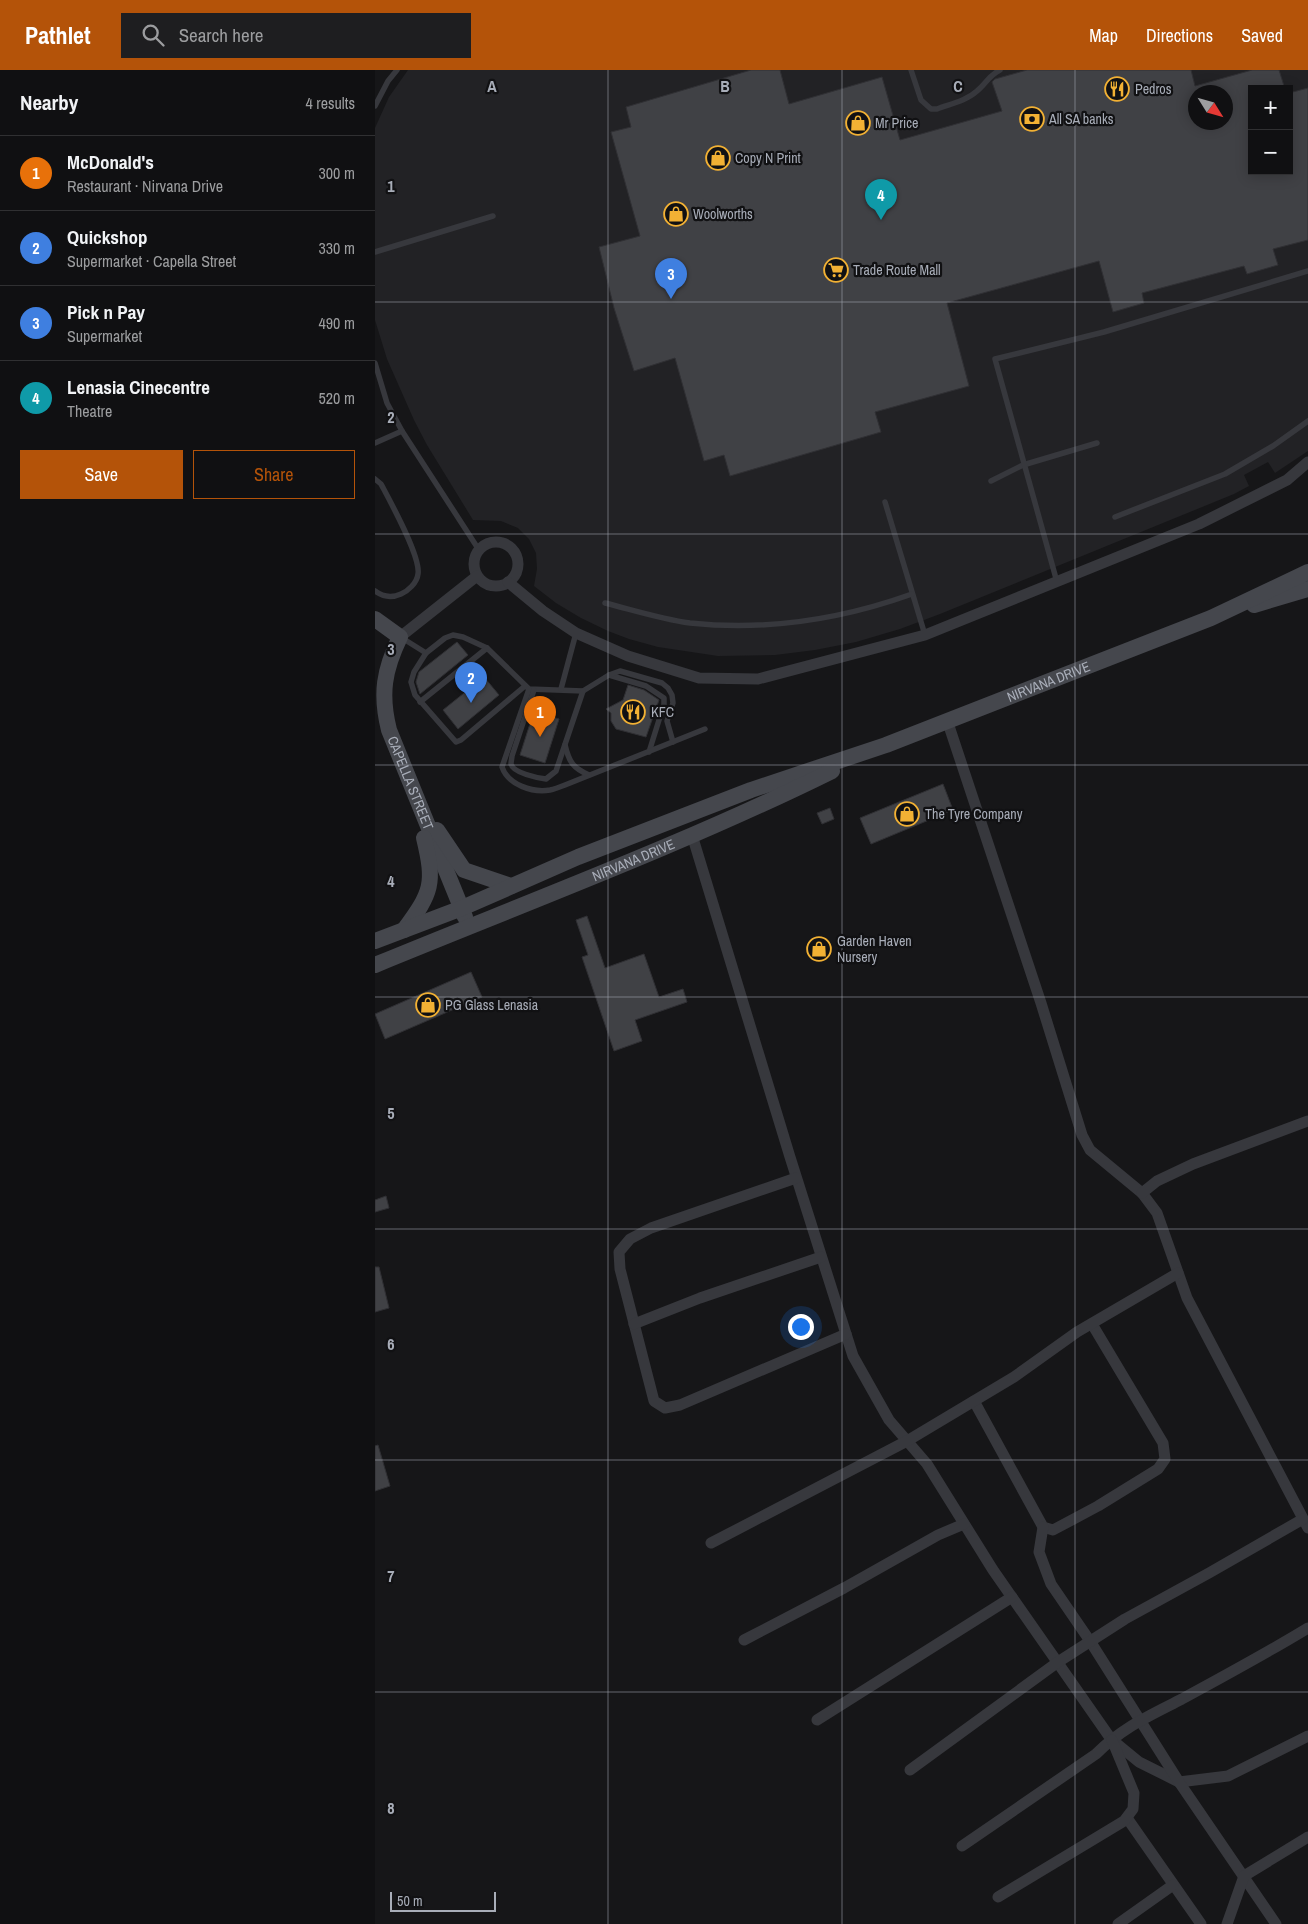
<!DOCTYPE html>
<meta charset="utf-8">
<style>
:root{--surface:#101012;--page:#1e1e20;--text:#f1f3f6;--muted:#9c9d9f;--line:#303032;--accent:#b45309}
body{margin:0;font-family:"Archivo Narrow",sans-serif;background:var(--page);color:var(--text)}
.controls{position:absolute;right:15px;top:15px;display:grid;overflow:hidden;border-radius:0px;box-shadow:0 2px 12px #0003}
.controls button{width:45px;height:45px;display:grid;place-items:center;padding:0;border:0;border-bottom:1px solid var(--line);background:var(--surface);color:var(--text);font:25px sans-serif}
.compass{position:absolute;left:813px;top:15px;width:45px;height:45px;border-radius:50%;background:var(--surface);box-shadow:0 2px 12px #0003;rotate:127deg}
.scale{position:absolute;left:15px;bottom:12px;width:106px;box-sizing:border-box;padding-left:5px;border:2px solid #a8adb8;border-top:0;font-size:14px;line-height:18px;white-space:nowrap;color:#a8adb8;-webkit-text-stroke:4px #111113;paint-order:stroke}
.you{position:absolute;left:425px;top:1256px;width:18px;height:18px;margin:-12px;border:4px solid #fff;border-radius:50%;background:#1a73e8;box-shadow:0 0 0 8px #1a73e833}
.badge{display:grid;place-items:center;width:32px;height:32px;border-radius:50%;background:var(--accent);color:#fff;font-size:16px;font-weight:700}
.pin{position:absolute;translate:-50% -41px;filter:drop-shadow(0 1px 2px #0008)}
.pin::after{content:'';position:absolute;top:26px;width:18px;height:15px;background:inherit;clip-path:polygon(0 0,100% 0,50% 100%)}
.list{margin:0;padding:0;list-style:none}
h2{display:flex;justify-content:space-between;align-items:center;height:65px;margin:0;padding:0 20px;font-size:21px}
h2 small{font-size:16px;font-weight:400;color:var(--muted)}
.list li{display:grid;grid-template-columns:32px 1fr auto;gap:15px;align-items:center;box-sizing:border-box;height:75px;padding:0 20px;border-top:1px solid var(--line)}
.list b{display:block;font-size:19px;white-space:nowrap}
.list p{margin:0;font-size:16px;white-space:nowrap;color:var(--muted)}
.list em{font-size:16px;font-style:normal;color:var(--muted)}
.actions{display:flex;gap:10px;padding:15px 20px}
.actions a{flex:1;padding:11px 0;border:1px solid var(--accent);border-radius:0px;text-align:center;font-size:18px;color:var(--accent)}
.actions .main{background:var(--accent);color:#fff}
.icon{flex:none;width:28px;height:28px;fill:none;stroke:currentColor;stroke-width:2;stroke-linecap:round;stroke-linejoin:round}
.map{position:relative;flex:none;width:933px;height:1854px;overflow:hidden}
header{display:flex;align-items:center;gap:30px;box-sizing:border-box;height:70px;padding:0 25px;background:var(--accent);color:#fff}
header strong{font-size:24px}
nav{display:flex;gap:28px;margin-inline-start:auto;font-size:18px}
.search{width:350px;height:45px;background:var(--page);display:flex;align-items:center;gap:12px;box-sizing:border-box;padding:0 18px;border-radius:0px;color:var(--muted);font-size:19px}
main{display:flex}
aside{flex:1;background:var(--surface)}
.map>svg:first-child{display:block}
.built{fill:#222225;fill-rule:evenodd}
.building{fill:#404145;stroke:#303034;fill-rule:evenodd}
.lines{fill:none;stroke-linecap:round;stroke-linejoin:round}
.lane{stroke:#37383d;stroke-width:5.5}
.street{stroke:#37383d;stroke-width:11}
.secondary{stroke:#45474d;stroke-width:16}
.grid{fill:none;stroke:#a8adb8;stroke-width:1;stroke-opacity:0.55}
.labels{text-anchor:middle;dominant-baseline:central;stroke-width:4.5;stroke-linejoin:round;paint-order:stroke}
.poi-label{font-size:14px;fill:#a8adb8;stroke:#111113;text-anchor:start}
.street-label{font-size:14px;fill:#a8adb8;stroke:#111113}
.grid-label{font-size:16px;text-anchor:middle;font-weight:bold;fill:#a8adb8;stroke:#111113;stroke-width:4.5;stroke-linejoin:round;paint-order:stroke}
</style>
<header>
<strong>Pathlet</strong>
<div class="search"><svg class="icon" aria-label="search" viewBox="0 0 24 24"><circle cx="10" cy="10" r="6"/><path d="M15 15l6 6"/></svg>Search here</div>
<nav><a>Map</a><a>Directions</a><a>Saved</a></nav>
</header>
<main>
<aside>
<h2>Nearby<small>4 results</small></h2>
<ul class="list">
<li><span class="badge" style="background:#e8710a">1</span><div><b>McDonald's</b><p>Restaurant · Nirvana Drive</p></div><em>300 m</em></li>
<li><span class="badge" style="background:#3f7fe0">2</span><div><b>Quickshop</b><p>Supermarket · Capella Street</p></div><em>330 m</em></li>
<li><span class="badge" style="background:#3f7fe0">3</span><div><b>Pick n Pay</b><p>Supermarket</p></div><em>490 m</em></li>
<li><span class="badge" style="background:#0f9aa8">4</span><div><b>Lenasia Cinecentre</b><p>Theatre</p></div><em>520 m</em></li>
</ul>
<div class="actions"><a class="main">Save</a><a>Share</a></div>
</aside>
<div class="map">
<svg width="933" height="1854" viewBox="0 0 933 1854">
<rect width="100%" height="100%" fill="#161618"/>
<!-- built -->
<path class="built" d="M33,0H933V381L900,403L893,392L869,405L874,416L859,424L565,544L525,559L481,572L440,580L400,585L343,586L283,577L254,569L233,561L206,548L181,533L159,516L162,499L161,483L154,469L143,458L126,451L98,450L52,375L39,350L12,289L0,250V58L14,27ZM877,19H914V101H877ZM821,22H851V52H821Z"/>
<!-- building -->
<g class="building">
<path d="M376,0H405L414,34L507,7L525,70L627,41L617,12L620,9L652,0H816L820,16L877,0H904L910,19H877V101H914V23L933,18V170L898,179L903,195L872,204L869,196L767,223L769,233L738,242L724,191L572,233L594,316L500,342L506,362L355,406L349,385L329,391L300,288L259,301L239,238L224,177L265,166L236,62L256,57L251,37ZM820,22H850V52H820Z"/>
<path d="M82,572L93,585L45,624L41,612L44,602Z"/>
<path d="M109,607L124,625L83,659L68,640Z"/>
<path d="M253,615L269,620L284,630L271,667L241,659L236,651V643L231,639L248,630Z"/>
<path d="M159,641L184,649L170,693L145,685Z"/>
<path d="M568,714L578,740L496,774L485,748Z"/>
<path d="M455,738L459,749L447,754L442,743Z"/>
<path d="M212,846L230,898L269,884L284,927L308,919L312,932L260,950L267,971L239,981L207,887L213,885L201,850Z"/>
<path d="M96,902L107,927L10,969L0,944Z"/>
<path d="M11,1126L14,1138L0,1142V1130Z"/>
<path d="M0,1197H4L14,1238L0,1242Z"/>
<path d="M3,1375L15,1416L0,1421V1376Z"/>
</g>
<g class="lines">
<!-- lane -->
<g class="lane">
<path d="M536,0L546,30L556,39H562C575,34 591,31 602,21C611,14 613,6 625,0"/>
<path d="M0,36L13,11L22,0"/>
<path d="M0,182L118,146"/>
<path d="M0,293L12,333L27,361L104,480"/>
<path d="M0,373L27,361"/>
<path d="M0,409L6,414C15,431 46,487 43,504C42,513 33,521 26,524C17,528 8,527 0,521"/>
<path d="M616,411L648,395L722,373"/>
<path d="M510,432L550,565"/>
<path d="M740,447L850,404L898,376L933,351"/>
<path d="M682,512L620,289L729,262L933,201"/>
<path d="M230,533C258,540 286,549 315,553C390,561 467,549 537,524"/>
<path d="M27,568L51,583"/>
<path d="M234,605L271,616L289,628V634L274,682"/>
<path d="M150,616L86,670L81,672L40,625L36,612L39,602L51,583L70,568L78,565L88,567L112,578L154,619L208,621L234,605L245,601L287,613L293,618L297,625L298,633L292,651L298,672"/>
<path d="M154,619L127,697C133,715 158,723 175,720C180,719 185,717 190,715L330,659"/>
<path d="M186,619L201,563"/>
<path d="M159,620L137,686C137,688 136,691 136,694C138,703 163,708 171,709L181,701L208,621"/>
<path d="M45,632L112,578"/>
<path d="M190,675C194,692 198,698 214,705"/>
</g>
<!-- street -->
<g class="street">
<circle cx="121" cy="494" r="22"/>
<path d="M133,512L168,541L201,563L253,586L324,608L383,609L550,565L824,454L912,410L933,392"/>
<path d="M25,567L102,506"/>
<path d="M572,650L666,933L707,1065L715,1080L767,1123L782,1143L812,1228L933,1458"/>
<path d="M317,765L415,1087L478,1286L514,1350L552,1394L618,1500L736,1669L764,1692L804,1712L853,1706L933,1666"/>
<path d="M421,1108L276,1158L255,1169L244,1182L245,1199L279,1331L290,1338L305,1335L471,1264"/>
<path d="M767,1123L782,1111L818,1094L933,1051"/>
<path d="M259,1254L325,1228L446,1187"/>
<path d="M599,1331L668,1457L678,1460L723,1436L783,1399L790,1389L788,1373L717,1254"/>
<path d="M668,1457L664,1482L676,1514L715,1571L804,1712L901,1854"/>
<path d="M336,1473L532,1371L639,1307L702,1262L803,1203"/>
<path d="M369,1570L469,1518L563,1465L589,1454"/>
<path d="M442,1650L637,1527"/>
<path d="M535,1700L683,1592L750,1549L834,1503L928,1449"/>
<path d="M752,1748L826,1854"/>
<path d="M587,1776L721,1684C748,1657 774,1646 807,1629C849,1606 892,1583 933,1558"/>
<path d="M623,1827L749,1751L758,1739L759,1723L737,1670"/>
<path d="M743,1854L798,1815"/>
<path d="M852,1854L869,1806L933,1767"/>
</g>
<!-- secondary -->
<g class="secondary">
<path d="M879,535L933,519"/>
<path id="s1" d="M0,549L25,567C9,600 5,624 14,660L90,847"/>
<path d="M62,760L89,800L136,816"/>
<path d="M29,860C57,822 60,814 49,768"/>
<path id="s2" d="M0,871L87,838L203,787L376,720L511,675L836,548L933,502"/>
<path id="s3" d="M0,895C153,832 309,774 457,701"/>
</g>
</g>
<!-- grid -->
<path class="grid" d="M233,0V1854M467,0V1854M700,0V1854M0,232H933M0,464H933M0,695H933M0,927H933M0,1159H933M0,1390H933M0,1622H933"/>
<!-- icons -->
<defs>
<g id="restaurant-ring" transform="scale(1.25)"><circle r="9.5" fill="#111113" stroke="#f2b134" stroke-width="1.5"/><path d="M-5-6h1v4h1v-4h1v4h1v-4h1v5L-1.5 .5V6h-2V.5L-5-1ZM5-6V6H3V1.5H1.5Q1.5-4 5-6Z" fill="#f2b134"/></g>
<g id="bank-ring" transform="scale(1.25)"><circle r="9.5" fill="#111113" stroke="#f2b134" stroke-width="1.5"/><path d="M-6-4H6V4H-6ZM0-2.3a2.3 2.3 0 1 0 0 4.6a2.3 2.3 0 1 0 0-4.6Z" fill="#f2b134"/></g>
<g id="shop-ring" transform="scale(1.25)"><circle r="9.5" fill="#111113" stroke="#f2b134" stroke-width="1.5"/><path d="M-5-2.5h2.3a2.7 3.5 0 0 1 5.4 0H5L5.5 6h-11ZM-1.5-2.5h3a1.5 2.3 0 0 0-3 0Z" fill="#f2b134"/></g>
<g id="supermarket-ring" transform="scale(1.25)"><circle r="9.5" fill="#111113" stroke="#f2b134" stroke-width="1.5"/><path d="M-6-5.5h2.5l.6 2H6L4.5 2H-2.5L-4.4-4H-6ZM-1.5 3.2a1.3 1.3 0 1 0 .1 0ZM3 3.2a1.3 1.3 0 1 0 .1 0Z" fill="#f2b134"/></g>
</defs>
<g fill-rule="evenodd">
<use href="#restaurant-ring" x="742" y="19"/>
<use href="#bank-ring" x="657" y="49"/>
<use href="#shop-ring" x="483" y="53"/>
<use href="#shop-ring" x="343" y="88"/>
<use href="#shop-ring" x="301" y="144"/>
<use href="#supermarket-ring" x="461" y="200"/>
<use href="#restaurant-ring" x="258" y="642"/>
<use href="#shop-ring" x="532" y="744"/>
<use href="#shop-ring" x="444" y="879"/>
<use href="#shop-ring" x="53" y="935"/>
</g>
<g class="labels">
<!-- poi labels -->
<g class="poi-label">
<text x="760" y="19">Pedros</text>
<text x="674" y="49">All SA banks</text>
<text x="500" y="53">Mr Price</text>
<text x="360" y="88">Copy N Print</text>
<text x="318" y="144">Woolworths</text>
<text x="478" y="200">Trade Route Mall</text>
<text x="276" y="642">KFC</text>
<text x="550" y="744">The Tyre Company</text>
<text x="462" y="871">Garden Haven<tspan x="462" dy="16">Nursery</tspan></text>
<text x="70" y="935">PG Glass Lenasia</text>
</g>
<!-- street labels -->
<g class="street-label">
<text stroke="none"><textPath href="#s2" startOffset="722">NIRVANA DRIVE</textPath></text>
<text stroke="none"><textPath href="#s1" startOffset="184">CAPELLA STREET</textPath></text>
<text stroke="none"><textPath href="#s3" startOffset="279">NIRVANA DRIVE</textPath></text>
</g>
</g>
<g class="grid-label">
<text x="117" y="22">A</text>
<text x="350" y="22">B</text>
<text x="583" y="22">C</text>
<text x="16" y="122">1</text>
<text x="16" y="353">2</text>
<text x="16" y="585">3</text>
<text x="16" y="817">4</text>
<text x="16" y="1049">5</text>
<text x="16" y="1280">6</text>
<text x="16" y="1512">7</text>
<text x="16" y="1744">8</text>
</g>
</svg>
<div class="controls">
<button>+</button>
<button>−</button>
</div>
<svg class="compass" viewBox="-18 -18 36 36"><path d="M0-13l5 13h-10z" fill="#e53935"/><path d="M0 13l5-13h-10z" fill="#9c9d9f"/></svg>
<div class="scale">50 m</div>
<div class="you"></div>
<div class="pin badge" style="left:165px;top:667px;background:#e8710a">1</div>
<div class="pin badge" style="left:96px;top:633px;background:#3f7fe0">2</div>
<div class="pin badge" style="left:296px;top:229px;background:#3f7fe0">3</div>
<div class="pin badge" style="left:506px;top:150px;background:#0f9aa8">4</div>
</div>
</main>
